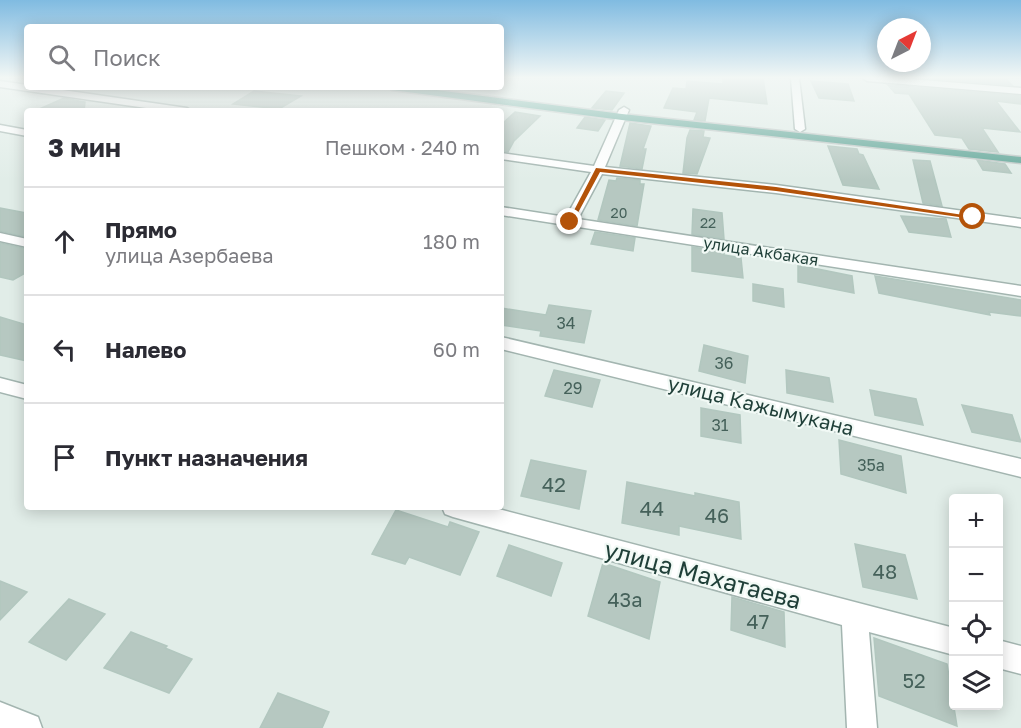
<!DOCTYPE html>
<html lang="ru">
<meta charset="utf-8">
<style>
:root{--surface:#fff;--page:#f7f7f7;--text:#2b2b33;--muted:#7c7c81;--line:#e1e1e2}
body{margin:0;font-family:"Golos Text",sans-serif;background:var(--page);color:var(--text)}
.controls{position:absolute;right:18px;bottom:18px;display:grid;overflow:hidden;border-radius:6px;box-shadow:0 3px 15px #0003}
.controls button{width:54px;height:54px;display:grid;place-items:center;padding:0;border:0;border-bottom:2px solid var(--line);background:var(--surface);color:var(--text);font:30px sans-serif}
.compass{position:absolute;left:877px;top:18px;width:54px;height:54px;border-radius:50%;background:var(--surface);box-shadow:0 3px 15px #0003;rotate:42deg}
.stop{position:absolute;width:18px;height:18px;margin:-14px;border:4px solid #b45309;border-radius:50%;background:#fff}
.stop.end{background:#b45309;border-color:#fff;box-shadow:0 2px 6px #0008}
.list{margin:0;padding:0;list-style:none}
h2{display:flex;justify-content:space-between;align-items:center;height:78px;margin:0;padding:0 24px;font-size:26px}
h2 small{font-size:20px;font-weight:400;color:var(--muted)}
.list li{display:grid;grid-template-columns:39px 1fr auto;gap:18px;align-items:center;box-sizing:border-box;height:108px;padding:0 24px;border-top:2px solid var(--line)}
.list b{display:block;font-size:22px;white-space:nowrap}
.list p{margin:0;font-size:20px;white-space:nowrap;color:var(--muted)}
.list em{font-size:20px;font-style:normal;color:var(--muted)}
.icon{flex:none;width:33px;height:33px;fill:none;stroke:currentColor;stroke-width:2;stroke-linecap:round;stroke-linejoin:round}
.map{position:relative;flex:none;width:1021px;height:728px;overflow:hidden}
.search{position:absolute;background:var(--surface);box-shadow:0 3px 15px #0003;left:24px;top:24px;width:480px;height:66px;display:flex;align-items:center;gap:15px;box-sizing:border-box;padding:0 21px;border-radius:6px;color:var(--muted);font-size:22px}
.panel{position:absolute;background:var(--surface);box-shadow:0 3px 15px #0003;left:24px;top:108px;width:480px;height:402px;border-radius:6px}
.map>svg:first-child{display:block}
.building{fill:#b6c8c1;stroke:#b2c7bf;stroke-width:1.5}
.lines{fill:none;stroke-linecap:round;stroke-linejoin:round}
.minor-casing{stroke:#a3b5b0;stroke-width:3}
.major-casing{stroke:#c0c9c7;stroke-width:3}
.minor{fill:#fff;fill-rule:evenodd}
.major{fill:#61a698;fill-rule:evenodd}
.route{fill:#b45309}
.labels{text-anchor:middle;dominant-baseline:central;stroke-width:4.5;stroke-linejoin:round;paint-order:stroke}
.far-number-label{font-size:14px;fill:#45615a}
.far-street-label{font-size:16px;fill:#1f3f38;stroke:#f1f9f5}
.number-label{font-size:16px;fill:#45615a}
.street-label{font-size:20px;fill:#1f3f38;stroke:#f1f9f5}
.near-number-label{font-size:20px;fill:#45615a}
.near-street-label{font-size:24px;fill:#1f3f38;stroke:#f1f9f5}
</style>
<div class="map">
<svg width="1021" height="728" viewBox="0 0 1021 728">
<rect width="100%" height="100%" fill="#e1ede8"/>
<!-- building -->
<g class="building">
<path d="M723,78H763L767,104L709,98L705,121L694,120L697,112L664,108L673,88L686,89L687,81L723,84Z"/>
<path d="M924,78L1006,79L1012,85Z"/>
<path d="M811,81L848,84L854,101L819,98Z"/>
<path d="M888,85L1021,96V104L996,101L1020,132L982,128L998,152L969,149L962,138L935,135L909,94L895,93Z"/>
<path d="M254,91L301,96L279,109L233,104Z"/>
<path d="M606,91L624,93L612,110L592,108Z"/>
<path d="M64,98L85,102L84,111H35Z"/>
<path d="M515,112L540,116L514,141L508,152L501,151V125Z"/>
<path d="M585,117L605,120L598,131L577,128Z"/>
<path d="M630,123L651,126L643,149H646L642,169L620,166Z"/>
<path d="M690,130L704,131L703,137L710,138L697,174L683,173L687,138Z"/>
<path d="M828,146L857,149L859,154L863,155L879,189L843,185Z"/>
<path d="M913,160L930,161L942,206L923,203Z"/>
<path d="M977,160L1005,164L1011,173L983,170Z"/>
<path d="M617,178L640,180V184H644L637,226L598,220L609,180L616,181Z"/>
<path d="M0,208L27,213V237L0,231Z"/>
<path d="M693,209L722,213L724,239L692,234Z"/>
<path d="M901,216L946,219L951,237L909,232Z"/>
<path d="M595,232L635,238L633,251L591,244Z"/>
<path d="M0,243L27,249V272L13,280L0,277Z"/>
<path d="M692,247L724,252V255L741,258L743,278L692,271Z"/>
<path d="M798,265L852,276L854,293L798,282Z"/>
<path d="M875,276L1021,300V316L989,312L990,315L879,293Z"/>
<path d="M753,284L783,289L784,307L753,301Z"/>
<path d="M549,305L591,311L584,343L540,336L541,331L501,325V308L546,315Z"/>
<path d="M0,317L27,325V361L0,355Z"/>
<path d="M704,345L748,356L745,383L699,371Z"/>
<path d="M554,370L600,380L592,407L545,396Z"/>
<path d="M786,370L829,378L833,402L787,393Z"/>
<path d="M870,390L916,399L923,425L875,415Z"/>
<path d="M962,405L1012,415L1021,442L972,432Z"/>
<path d="M701,408L740,415L741,443L701,436Z"/>
<path d="M839,440L901,456L906,493L841,474Z"/>
<path d="M531,460L586,471L579,509L521,496Z"/>
<path d="M627,482L695,496V493L739,502L741,539L679,526V535L622,523Z"/>
<path d="M396,510L448,527L450,522L479,532L460,575L409,557L405,564L372,554Z"/>
<path d="M855,544L905,555L917,599L863,587Z"/>
<path d="M509,545L562,563L551,596L497,576Z"/>
<path d="M603,563L660,582L649,639L588,616Z"/>
<path d="M0,581L27,592L0,620Z"/>
<path d="M732,597L784,612L785,647L731,630Z"/>
<path d="M69,599L105,614L66,660L29,642Z"/>
<path d="M131,632L167,646L165,648L192,659L169,693L104,668Z"/>
<path d="M874,638L947,664L957,726L879,696Z"/>
<path d="M278,693L329,712L322,728H260Z"/>
</g>
<g class="lines">
<!-- minor casing -->
<g class="minor-casing">
<g id="minor">
<path d="M791,78H799L805,129L800,132L795,129Z"/>
<path d="M863,78H897L1021,88V94L867,81Z"/>
<path d="M0,81L187,108L192,111H167L0,87Z"/>
<path d="M624,107L629,110L605,167L776,185L1021,219V227L776,193L602,174L578,219L1021,286V296L501,215V207L566,217L591,172L501,159V153L594,166L619,110Z"/>
<path d="M0,125L27,130V136L0,131Z"/>
<path d="M0,233L27,239V247L0,241Z"/>
<path d="M501,337L1021,459V477L501,349Z"/>
<path d="M0,378L27,385V399L0,392Z"/>
<path d="M442,507H491L954,628V655L869,632L877,728H847L842,625L453,517L445,514Z"/>
<path d="M998,640L1021,646V674L998,668Z"/>
<path d="M0,702L38,717L42,728H0Z"/>
</g>
</g>
<!-- major casing -->
<g class="major-casing">
<path id="major" d="M388,87H413L622,114L1021,157V163L622,120L392,90Z"/>
</g>
<!-- minor -->
<use href="#minor" class="minor"/>
<!-- major -->
<use href="#major" class="major"/>
</g>
<!-- sky -->
<linearGradient id="sky" x2="0" y2="1"><stop stop-color="#80bbe1"/><stop offset="0.43" stop-color="#f2f7f5"/><stop offset="1" stop-color="#f2f7f5" stop-opacity="0"/></linearGradient>
<rect width="1021" height="180" fill="url(#sky)"/>
<!-- route -->
<path class="route" d="M596,168L776,187L977,217L973,219L776,191L600,172L573,222L567,224Z"/>
<g class="labels">
<!-- far-number labels -->
<g class="far-number-label">
<text x="619" y="212">20</text>
<text x="708" y="222">22</text>
</g>
<!-- far-street labels -->
<g class="far-street-label">
<text transform="translate(761 251) rotate(9)">улица Акбакая</text>
</g>
<!-- number labels -->
<g class="number-label">
<text x="566" y="323">34</text>
<text x="724" y="363">36</text>
<text x="573" y="388">29</text>
<text x="720" y="425">31</text>
<text x="871" y="465">35а</text>
</g>
<!-- street labels -->
<g class="street-label">
<text transform="translate(761 405) rotate(14)">улица Кажымукана</text>
</g>
<!-- near-number labels -->
<g class="near-number-label">
<text x="554" y="484">42</text>
<text x="652" y="508">44</text>
<text x="717" y="515">46</text>
<text x="885" y="571">48</text>
<text x="625" y="599">43а</text>
<text x="758" y="621">47</text>
<text x="914" y="680">52</text>
</g>
<!-- near-street labels -->
<g class="near-street-label">
<text transform="translate(703 574) rotate(15)">улица Махатаева</text>
</g>
</g>
</svg>
<div class="controls">
<button>+</button>
<button>−</button>
<button><svg class="icon" aria-label="locate" viewBox="0 0 24 24"><circle cx="12" cy="12" r="6"/><path d="M12 2v4M12 18v4M2 12h4M18 12h4"/></svg></button>
<button><svg class="icon" aria-label="layers" viewBox="0 0 24 24"><path d="M12 4l9 5-9 5-9-5zM3 14l9 5 9-5"/></svg></button>
</div>
<svg class="compass" viewBox="-18 -18 36 36"><path d="M0-13l5 13h-10z" fill="#e53935"/><path d="M0 13l5-13h-10z" fill="#7c7c81"/></svg>
<div class="stop" style="left:973px;top:217px"></div>
<div class="stop end" style="left:570px;top:222px"></div>
<div class="search"><svg class="icon" aria-label="search" viewBox="0 0 24 24"><circle cx="10" cy="10" r="6"/><path d="M15 15l6 6"/></svg>Поиск</div>
<section class="panel">
<h2>3 мин<small>Пешком · 240 m</small></h2>
<ul class="list">
<li><svg class="icon" aria-label="ahead" viewBox="0 0 24 24"><path d="M12 20V5M6 11l6-6 6 6"/></svg><div><b>Прямо</b><p>улица Азербаева</p></div><em>180 m</em></li>
<li><svg class="icon" aria-label="left" viewBox="0 0 24 24"><path d="M17 20v-9H6M10 6l-5 5 5 5"/></svg><div><b>Налево</b></div><em>60 m</em></li>
<li><svg class="icon" aria-label="arrive" viewBox="0 0 24 24"><path d="M6 21V4h12l-3 4 3 4H6"/></svg><div><b>Пункт назначения</b></div></li>
</ul>
</section>
</div>
